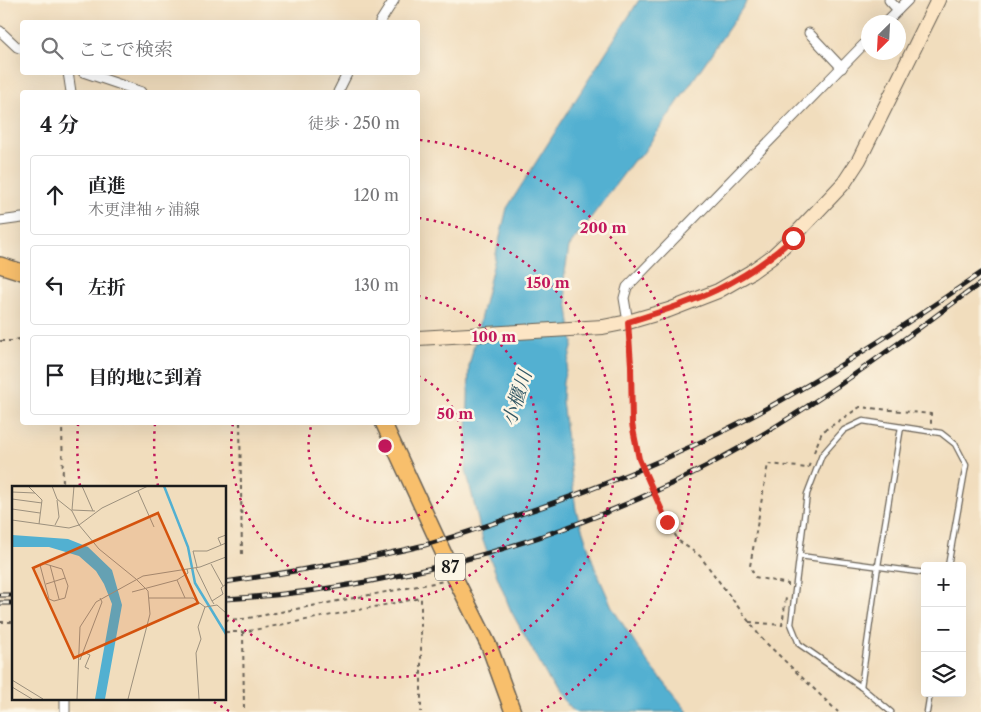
<!DOCTYPE html>
<html lang="ja">
<meta charset="utf-8">
<style>
:root{--surface:#fff;--page:#f2f2f2;--text:#202124;--muted:#757577;--line:#e0e0e0}
body{margin:0;font-family:"Libre Caslon Text","Noto Serif JP",serif;background:var(--page);color:var(--text)}
.controls{position:absolute;right:15px;bottom:15px;display:grid;overflow:hidden;border-radius:5px;box-shadow:0 5px 20px #0002}
.controls button{width:45px;height:45px;display:grid;place-items:center;padding:0;border:0;border-bottom:1px solid var(--line);background:var(--surface);color:var(--text);font:25px sans-serif}
.compass{position:absolute;left:861px;top:15px;width:45px;height:45px;border-radius:50%;background:var(--surface);box-shadow:0 5px 20px #0002;rotate:204deg}
.stop{position:absolute;width:15px;height:15px;margin:-11px;border:4px solid #d93025;border-radius:50%;background:#fff}
.stop.end{background:#d93025;border-color:#fff;box-shadow:0 1px 5px #0008}
.list{margin:0;padding:0;list-style:none}
h2{display:flex;justify-content:space-between;align-items:center;height:65px;margin:0;padding:0 20px;font-size:21px}
h2 small{font-size:16px;font-weight:400;color:var(--muted)}
.list li{display:grid;grid-template-columns:32px 1fr auto;gap:15px;align-items:center;box-sizing:border-box;height:80px;margin:0 10px 10px;padding:0 10px;border:1px solid var(--line);border-radius:5px}
.list b{display:block;font-size:19px;white-space:nowrap}
.list p{margin:0;font-size:16px;white-space:nowrap;color:var(--muted)}
.list em{font-size:16px;font-style:normal;color:var(--muted)}
.icon{flex:none;width:28px;height:28px;fill:none;stroke:currentColor;stroke-width:2;stroke-linecap:round;stroke-linejoin:round}
.map{position:relative;flex:none;width:981px;height:712px;overflow:hidden}
.search{position:absolute;background:var(--surface);box-shadow:0 5px 20px #0002;left:20px;top:20px;width:400px;height:55px;display:flex;align-items:center;gap:12px;box-sizing:border-box;padding:0 18px;border-radius:5px;color:var(--muted);font-size:19px}
.panel{position:absolute;background:var(--surface);box-shadow:0 5px 20px #0002;left:20px;top:90px;width:400px;height:335px;border-radius:5px}
.map>svg:first-child{display:block}
.water{fill:#52b0d1;stroke:#376676}
.lines{fill:none;stroke-linecap:round;stroke-linejoin:round}
.lane-casing{stroke:#676054;stroke-width:7}
.street-casing{stroke:#676054;stroke-width:11}
.secondary-casing{stroke:#676054;stroke-width:16}
.primary-casing{stroke:#676054;stroke-width:18}
.path{stroke:#676054;stroke-width:2;stroke-dasharray:4 4;stroke-linecap:butt}
.lane{stroke:#fff;stroke-width:4.5}
.street{stroke:#fff;stroke-width:9}
.secondary{stroke:#fce5c4;stroke-width:14}
.primary{stroke:#f8bf6c;stroke-width:15}
.rail-casing{stroke:#1c1c1c;stroke-width:5}
.rail{stroke:#fcf5e5;stroke-width:3;stroke-dasharray:9;stroke-linecap:butt}
.route{stroke:#d93025;stroke-width:6}
.ring{fill:none;stroke:#c2185b;stroke-width:2.5;stroke-dasharray:2.5 5}
.labels{text-anchor:middle;dominant-baseline:central;stroke-width:5;stroke-linejoin:round;paint-order:stroke}
.shield{fill:#fcf5e5;stroke:#5f5d58;stroke-width:1}
.shield-label{font-size:16px;font-weight:bold;fill:#1c1c1c}
.water-label{font-size:19px;font-style:italic;fill:#325764;stroke:#fcf5e5}
.inset-river{fill:none;stroke:#52b0d1;stroke-width:2.5}
.inset-road{fill:none;stroke:#9c907d;stroke-width:1}
.view{fill:#d4530e;fill-opacity:0.15;stroke:#d4530e;stroke-width:2.5}
.inset-edge{fill:none;stroke:#1c1c1c;stroke-width:2.5}
.centre{fill:#c2185b;stroke:#fcf5e5;stroke-width:2.5}
.ring-label{font-size:15px;text-anchor:middle;font-weight:bold;fill:#c2185b;stroke:#fcf5e5;stroke-width:5;stroke-linejoin:round;paint-order:stroke}
</style>
<div class="map">
<svg width="981" height="712" viewBox="0 0 981 712">
<rect width="100%" height="100%" fill="#fcf5e5"/>
<filter id="ink" filterUnits="userSpaceOnUse"><feTurbulence type="fractalNoise" baseFrequency=".02" numOctaves="2"/><feDisplacementMap in="SourceGraphic" scale="10" xChannelSelector="R" yChannelSelector="G"/><feConvolveMatrix kernelMatrix="1 2 1 2 8 2 1 2 1" color-interpolation-filters="sRGB"/></filter>
<filter id="wash" filterUnits="userSpaceOnUse"><feTurbulence type="fractalNoise" baseFrequency=".0096" numOctaves="4" result="noise"/><feDisplacementMap in="SourceGraphic" scale="20" xChannelSelector="R" yChannelSelector="G"/><feGaussianBlur stdDeviation="1.12" result="paint"/><feColorMatrix in="noise" values="0 0 0 0 0 0 0 0 0 0 0 0 0 0 0 0 0 1.4 0 .05"/><feComposite in="paint" operator="in"/></filter>
<g filter="url(#wash)">
<rect width="100%" height="100%" fill="#f1ddbd"/>
<!-- water -->
<path class="water" d="M639,0H748L641,156L634,160L569,247L564,279L573,344L563,381L562,401L576,510L595,568L613,609L647,661L688,712H574L555,691L511,611L483,541L466,470L469,366L507,208Z"/>
</g>
<g filter="url(#ink)">
<g class="lines">
<!-- lane casing -->
<g class="lane-casing">
<g id="lane">
<path d="M800,556L925,573"/>
<path d="M861,687L878,566L901,427"/>
<path d="M891,712L861,687L799,644L791,624L807,494L822,455L844,430L863,421L941,433L955,444L966,465L948,566"/>
<path d="M927,712L930,693"/>
</g>
</g>
<!-- street casing -->
<g class="street-casing">
<g id="street">
<path d="M889,0L898,10"/>
<path d="M380,22L394,0"/>
<path d="M886,22L908,0"/>
<path d="M0,31L17,47L22,49"/>
<path d="M809,33L842,68"/>
<path d="M68,72L71,92"/>
<path d="M83,72L142,92"/>
<path d="M338,92L348,72"/>
<path d="M0,221L22,218"/>
<path d="M628,322L624,298L627,287L868,40"/>
<path d="M65,698V712"/>
</g>
</g>
<!-- secondary casing -->
<g class="secondary-casing">
<path id="secondary" d="M418,338L603,327L628,322L669,310L718,291L751,272L772,257L793,237L844,183L859,160L938,0"/>
</g>
<!-- primary casing -->
<g class="primary-casing">
<g id="primary">
<path d="M0,265L22,272"/>
<path d="M383,422L455,578L489,646L513,712"/>
</g>
</g>
<!-- path -->
<g class="path">
<path d="M630,335L632,424L639,459L667,522L679,541L700,556L762,639L838,712"/>
<path d="M0,341H13L22,338"/>
<path d="M62,422L63,487"/>
<path d="M240,422L242,555"/>
<path d="M814,452L822,432L860,407L931,414V424"/>
<path d="M788,586V584L755,577L750,566L768,464L808,468L811,461"/>
<path d="M225,620L243,619L444,581"/>
<path d="M0,622H14"/>
<path d="M749,622L782,625L786,598"/>
<path d="M225,632H243L421,598V712"/>
<path d="M243,632L244,712"/>
</g>
<!-- lane -->
<use href="#lane" class="lane"/>
<!-- street -->
<use href="#street" class="street"/>
<!-- secondary -->
<use href="#secondary" class="secondary"/>
<!-- primary -->
<use href="#primary" class="primary"/>
<!-- rail casing -->
<g class="rail-casing">
<g id="rail">
<path d="M225,582C292,572 359,561 425,545C454,537 483,527 512,517C592,491 670,459 745,420C827,377 905,325 981,273"/>
<path d="M0,595H14"/>
<path d="M225,599C400,589 591,534 743,446C795,416 845,382 893,347C923,326 951,304 981,283"/>
<path d="M0,603H14"/>
</g>
</g>
<!-- rail -->
<use href="#rail" class="rail"/>
</g>
</g>
<g class="lines" filter="url(#ink)">
<!-- route -->
<path class="route" d="M667,522L639,459L632,424L631,365L628,322C694,302 742,285 793,238"/>
</g>
<!-- distance rings -->
<g class="ring">
<path d="M418 376A77 77 0 1 1 312 423"/>
<path d="M418 296A154 154 0 1 1 233 423"/>
<path d="M158 486A231 231 0 0 1 155 424M419 218A231 231 0 1 1 226 614"/>
<path d="M229 711A308 308 0 0 1 208 698M80 486A308 308 0 0 1 78 425M420 140A308 308 0 0 1 541 711"/>
</g>
<g class="labels">
<!-- shield labels -->
<rect class="shield" x="435" y="553.5" width="30" height="27" rx="4"/>
<g class="shield-label">
<text x="450" y="567">87</text>
</g>
<!-- water labels -->
<g class="water-label">
<text transform="translate(517 398) rotate(-72)">小櫃川</text>
</g>
</g>
<!-- overview -->
<g transform="translate(12 486)">
<rect width="214" height="214" fill="#f1ddbd"/>
<path d="M0,49L56,53L76,61L100,84L110,119L93,213H83L100,118L92,98L84,85L67,70L37,61H0Z" fill="#52b0d1"/>
<path class="inset-river" d="M152,0L176,61L183,97L214,148"/>
<path class="inset-road" d="M16,0L30,14L27,38M40,0L45,13L60,25L67,39L90,22L136,0M70,0L81,25M126,5L142,41M0,6L23,7M0,13L30,17M0,23L28,27M60,24L83,25M60,24L62,0M0,34L57,42L67,39L87,63L124,93M43,39L47,31L45,14M209,59L206,52L214,49M30,77L50,83L56,100L53,112L42,115L37,113L28,79ZM199,78L211,100M38,79L47,113M185,81L181,65H195L214,57M184,82L200,115M165,94L173,112M34,98L53,92M120,106L165,94L176,87L175,83M137,112H181L193,121M202,118L200,115L211,108L209,102L214,98M193,121L205,119L214,127M71,166L78,169L73,181L77,183M68,174L90,116L88,112M0,194L31,213M0,201L20,213M65,213L68,141L84,116L131,90L188,81L214,71M116,213L138,128L136,105L124,93M187,213L184,167L189,153L186,141L193,121"/>
<path class="view" d="M146,27L186,117L62,172L21,82Z"/>
<rect width="214" height="214" class="inset-edge"/>
</g>
<circle cx="385" cy="446" r="8" class="centre"/>
<g class="ring-label">
<text x="603" y="233">200 m</text>
<text x="548" y="288">150 m</text>
<text x="494" y="342">100 m</text>
<text x="455" y="419">50 m</text>
</g>
</svg>
<div class="controls">
<button>+</button>
<button>−</button>
<button><svg class="icon" aria-label="layers" viewBox="0 0 24 24"><path d="M12 4l9 5-9 5-9-5zM3 14l9 5 9-5"/></svg></button>
</div>
<svg class="compass" viewBox="-18 -18 36 36"><path d="M0-13l5 13h-10z" fill="#e53935"/><path d="M0 13l5-13h-10z" fill="#757577"/></svg>
<div class="stop" style="left:793px;top:238px"></div>
<div class="stop end" style="left:667px;top:522px"></div>
<div class="search"><svg class="icon" aria-label="search" viewBox="0 0 24 24"><circle cx="10" cy="10" r="6"/><path d="M15 15l6 6"/></svg>ここで検索</div>
<section class="panel">
<h2>4 分<small>徒歩 · 250 m</small></h2>
<ul class="list">
<li><svg class="icon" aria-label="ahead" viewBox="0 0 24 24"><path d="M12 20V5M6 11l6-6 6 6"/></svg><div><b>直進</b><p>木更津袖ヶ浦線</p></div><em>120 m</em></li>
<li><svg class="icon" aria-label="left" viewBox="0 0 24 24"><path d="M17 20v-9H6M10 6l-5 5 5 5"/></svg><div><b>左折</b></div><em>130 m</em></li>
<li><svg class="icon" aria-label="arrive" viewBox="0 0 24 24"><path d="M6 21V4h12l-3 4 3 4H6"/></svg><div><b>目的地に到着</b></div></li>
</ul>
</section>
</div>
